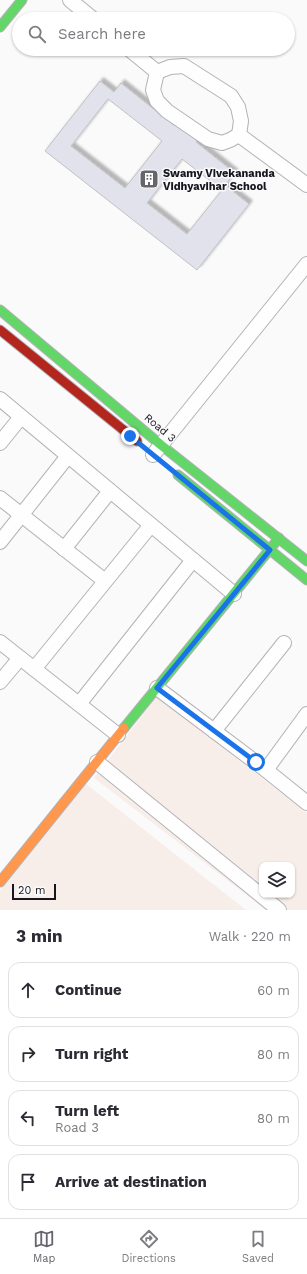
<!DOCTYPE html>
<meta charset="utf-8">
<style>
:root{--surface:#fff;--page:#f2f2f3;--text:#2b2b33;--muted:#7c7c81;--line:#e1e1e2;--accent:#66656c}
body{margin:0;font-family:"Work Sans",sans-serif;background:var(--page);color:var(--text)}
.controls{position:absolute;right:12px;bottom:12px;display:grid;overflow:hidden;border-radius:8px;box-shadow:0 1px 3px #0004}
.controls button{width:36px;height:36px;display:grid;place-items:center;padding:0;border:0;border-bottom:1px solid var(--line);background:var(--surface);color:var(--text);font:20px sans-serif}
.scale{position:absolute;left:12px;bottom:10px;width:44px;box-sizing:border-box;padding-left:4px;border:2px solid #161520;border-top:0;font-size:11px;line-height:14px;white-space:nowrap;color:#161520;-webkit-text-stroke:3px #fafafa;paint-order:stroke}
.stop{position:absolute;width:12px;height:12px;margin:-9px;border:3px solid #1a73e8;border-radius:50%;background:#fff}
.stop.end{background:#1a73e8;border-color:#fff;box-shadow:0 1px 4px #0008}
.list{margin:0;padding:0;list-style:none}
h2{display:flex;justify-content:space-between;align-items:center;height:52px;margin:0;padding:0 16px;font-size:17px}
h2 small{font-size:13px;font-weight:400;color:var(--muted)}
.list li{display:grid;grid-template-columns:26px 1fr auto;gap:12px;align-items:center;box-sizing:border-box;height:56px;margin:0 8px 8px;padding:0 8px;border:1px solid var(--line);border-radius:12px}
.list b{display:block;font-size:15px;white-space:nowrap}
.list p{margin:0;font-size:13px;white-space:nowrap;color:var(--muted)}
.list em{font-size:13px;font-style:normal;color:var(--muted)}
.icon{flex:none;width:22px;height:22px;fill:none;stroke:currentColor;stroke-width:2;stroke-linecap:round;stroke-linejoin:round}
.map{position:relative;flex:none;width:307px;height:910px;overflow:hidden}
.search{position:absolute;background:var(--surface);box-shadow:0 1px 3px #0004;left:12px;right:12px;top:12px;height:44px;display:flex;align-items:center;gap:10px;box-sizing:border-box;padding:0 14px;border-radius:22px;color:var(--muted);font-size:15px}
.sheet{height:308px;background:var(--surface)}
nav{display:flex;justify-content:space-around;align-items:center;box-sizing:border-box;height:56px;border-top:1px solid var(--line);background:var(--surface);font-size:11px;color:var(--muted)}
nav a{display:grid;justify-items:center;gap:2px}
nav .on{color:var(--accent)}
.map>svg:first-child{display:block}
.green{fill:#f8eee9;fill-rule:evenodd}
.building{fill:#e2e2ec;stroke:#c0c0c5;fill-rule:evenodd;filter:url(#shadow)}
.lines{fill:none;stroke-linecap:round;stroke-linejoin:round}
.street-casing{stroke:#b3b2b8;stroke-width:16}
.fast-casing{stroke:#b3b2b8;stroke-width:11}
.slow-casing{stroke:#b3b2b8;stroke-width:11}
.jam-casing{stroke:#b3b2b8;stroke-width:11}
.street{stroke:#fefefe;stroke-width:14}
.fast{stroke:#63d668;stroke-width:9}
.slow{stroke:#ff974d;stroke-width:9}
.jam{stroke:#b3261e;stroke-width:9}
.route{stroke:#1a73e8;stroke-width:5}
.labels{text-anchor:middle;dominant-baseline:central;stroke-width:3;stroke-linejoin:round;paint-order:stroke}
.poi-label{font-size:11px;font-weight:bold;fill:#161520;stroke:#fafafa;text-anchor:start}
.street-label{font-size:11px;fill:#161520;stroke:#fafafa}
</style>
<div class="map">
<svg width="307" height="910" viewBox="0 0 307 910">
<defs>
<filter id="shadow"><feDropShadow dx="3.5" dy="-3.5" stdDeviation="1" flood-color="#0004"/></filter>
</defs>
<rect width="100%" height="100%" fill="#fafafa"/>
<!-- green -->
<g class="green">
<path d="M157,696L307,813V910H266L94,778ZM262,865H292V895H262Z"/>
<path d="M86,784L246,910H0V890Z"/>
</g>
<!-- building -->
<path class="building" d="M100,81L114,92L121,83L174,125L202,134L196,142L235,173L225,185L249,204L197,270L45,151ZM108,99L162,141L125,188L71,146ZM182,159L222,190L187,234L147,203Z"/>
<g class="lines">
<!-- street casing -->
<g class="street-casing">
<g id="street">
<path d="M70,0L93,19"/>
<path d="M129,49L157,72L170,67L184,66L231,96L238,107L241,121L239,135L307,185"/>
<path d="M157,72L153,90L157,101L167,111L208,139L222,143L230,140L239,135"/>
<path d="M0,399L234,594"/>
<path d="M0,443L21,417"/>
<path d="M153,455L307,264"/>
<path d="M0,498L105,581"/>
<path d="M0,542L68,456"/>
<path d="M64,549L110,491"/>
<path d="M0,642L118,735"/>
<path d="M34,669L151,525"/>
<path d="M0,682L20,658"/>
<path d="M157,688L266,770L307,803"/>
<path d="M79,704L193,560"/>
<path d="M214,731L284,643"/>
<path d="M97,762L279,910"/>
<path d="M266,770L307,714"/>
</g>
</g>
<!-- fast casing -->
<g class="fast-casing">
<g id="fast">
<path d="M0,27L22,0"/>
<path d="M0,310L161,445L307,561"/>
<path d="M178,475L307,580"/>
<path d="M124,728L279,538"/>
</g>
</g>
<!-- slow casing -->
<g class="slow-casing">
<path id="slow" d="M0,882L124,728"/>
</g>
<!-- jam casing -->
<g class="jam-casing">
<path id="jam" d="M0,330L137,441"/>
</g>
<!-- street -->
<use href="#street" class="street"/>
<!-- fast -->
<use href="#fast" class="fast"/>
<!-- slow -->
<use href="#slow" class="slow"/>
<!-- jam -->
<use href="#jam" class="jam"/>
</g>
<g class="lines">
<!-- route -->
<path class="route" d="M130,436L270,550L157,688L256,762"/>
</g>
<!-- icons -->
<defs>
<g id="building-square" transform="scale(1)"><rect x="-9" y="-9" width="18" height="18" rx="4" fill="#66656c" stroke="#fafafa"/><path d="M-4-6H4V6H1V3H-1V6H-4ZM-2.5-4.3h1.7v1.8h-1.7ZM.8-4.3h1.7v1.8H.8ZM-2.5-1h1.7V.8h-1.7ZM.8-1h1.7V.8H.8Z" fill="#fff"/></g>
</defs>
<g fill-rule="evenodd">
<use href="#building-square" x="149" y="179"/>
</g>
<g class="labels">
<!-- poi labels -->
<g class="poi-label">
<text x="163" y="173">Swamy Vivekananda<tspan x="163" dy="13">Vidhyavihar School</tspan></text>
</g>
<!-- street labels -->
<g class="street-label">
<text transform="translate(160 428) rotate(40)">Road 3</text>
</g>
</g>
</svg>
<div class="controls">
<button><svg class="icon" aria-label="layers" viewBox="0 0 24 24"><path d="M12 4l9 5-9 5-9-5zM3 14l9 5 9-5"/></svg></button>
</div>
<div class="scale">20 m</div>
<div class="stop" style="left:256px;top:762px"></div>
<div class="stop end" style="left:130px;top:436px"></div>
<div class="search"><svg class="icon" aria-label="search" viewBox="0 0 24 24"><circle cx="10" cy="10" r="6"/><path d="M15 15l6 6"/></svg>Search here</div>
</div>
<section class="sheet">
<h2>3 min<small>Walk · 220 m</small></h2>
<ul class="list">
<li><svg class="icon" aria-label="ahead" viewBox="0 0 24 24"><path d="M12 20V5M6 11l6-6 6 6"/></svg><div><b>Continue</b></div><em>60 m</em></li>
<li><svg class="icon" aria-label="right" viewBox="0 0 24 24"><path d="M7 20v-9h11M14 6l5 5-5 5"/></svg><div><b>Turn right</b></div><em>80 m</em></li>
<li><svg class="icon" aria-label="left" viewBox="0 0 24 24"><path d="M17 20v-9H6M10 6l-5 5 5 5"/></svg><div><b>Turn left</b><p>Road 3</p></div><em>80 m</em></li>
<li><svg class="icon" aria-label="arrive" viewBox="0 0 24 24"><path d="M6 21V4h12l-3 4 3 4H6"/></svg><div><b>Arrive at destination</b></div></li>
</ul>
</section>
<nav>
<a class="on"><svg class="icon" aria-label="map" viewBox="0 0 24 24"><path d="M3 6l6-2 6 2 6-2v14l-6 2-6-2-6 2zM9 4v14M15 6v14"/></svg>Map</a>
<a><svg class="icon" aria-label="directions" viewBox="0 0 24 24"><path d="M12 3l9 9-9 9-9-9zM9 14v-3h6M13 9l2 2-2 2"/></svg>Directions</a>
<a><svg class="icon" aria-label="saved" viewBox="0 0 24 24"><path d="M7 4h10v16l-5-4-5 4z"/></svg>Saved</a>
</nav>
